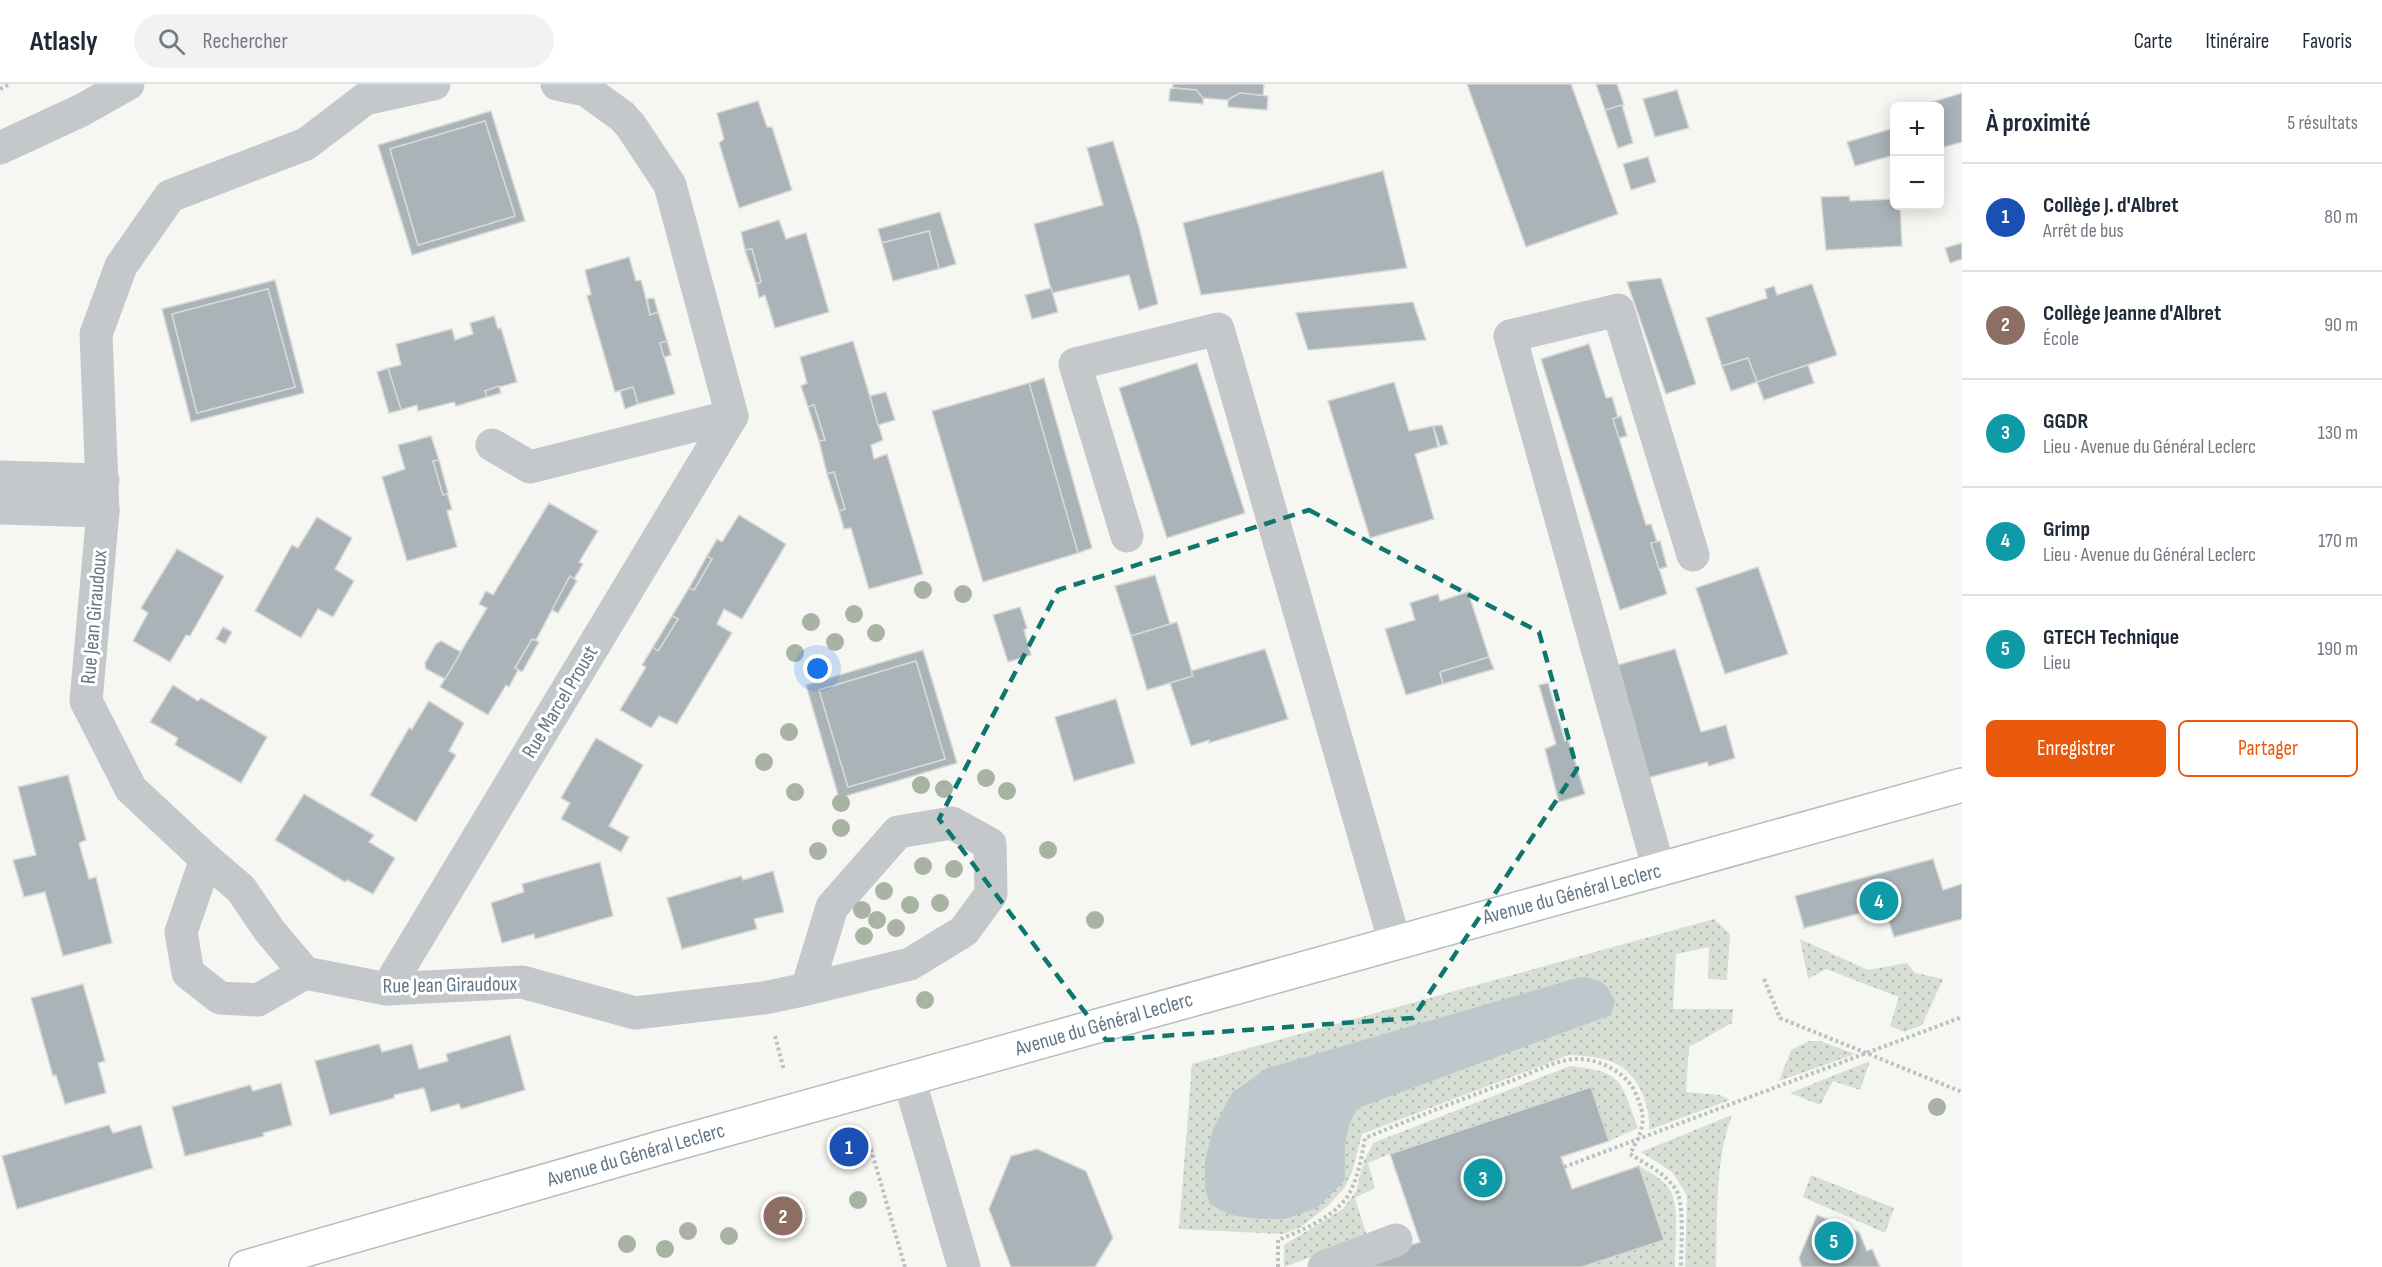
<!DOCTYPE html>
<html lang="fr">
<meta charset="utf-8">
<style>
:root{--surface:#fff;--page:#f2f2f3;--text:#1f2937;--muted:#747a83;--line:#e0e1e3;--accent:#ea580c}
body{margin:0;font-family:"Sofia Sans Condensed",sans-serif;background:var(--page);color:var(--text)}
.controls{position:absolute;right:18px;top:18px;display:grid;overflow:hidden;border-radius:9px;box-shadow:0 3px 15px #0003}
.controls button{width:54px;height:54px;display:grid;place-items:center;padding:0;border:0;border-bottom:2px solid var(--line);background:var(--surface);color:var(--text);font:30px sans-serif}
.you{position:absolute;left:818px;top:585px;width:21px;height:21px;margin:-15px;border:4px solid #fff;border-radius:50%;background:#1a73e8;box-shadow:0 0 0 9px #1a73e833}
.badge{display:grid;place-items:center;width:39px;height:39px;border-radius:50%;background:var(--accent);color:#fff;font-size:20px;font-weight:700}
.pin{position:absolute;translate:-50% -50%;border:3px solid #fff;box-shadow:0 2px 6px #0006}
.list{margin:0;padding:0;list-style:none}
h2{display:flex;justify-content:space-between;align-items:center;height:78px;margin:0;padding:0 24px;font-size:26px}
h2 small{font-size:20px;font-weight:400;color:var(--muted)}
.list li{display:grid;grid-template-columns:39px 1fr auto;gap:18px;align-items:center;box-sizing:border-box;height:108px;padding:0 24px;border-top:2px solid var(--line)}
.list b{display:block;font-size:22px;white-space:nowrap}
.list p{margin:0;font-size:20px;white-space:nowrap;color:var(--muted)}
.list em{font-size:20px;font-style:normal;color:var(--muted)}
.actions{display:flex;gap:12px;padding:18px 24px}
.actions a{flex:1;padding:14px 0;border:2px solid var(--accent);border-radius:9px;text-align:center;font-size:21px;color:var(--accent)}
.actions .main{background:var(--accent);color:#fff}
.icon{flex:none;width:33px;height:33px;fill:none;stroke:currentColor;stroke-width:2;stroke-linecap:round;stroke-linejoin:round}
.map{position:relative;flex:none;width:1962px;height:1183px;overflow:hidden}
header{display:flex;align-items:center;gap:36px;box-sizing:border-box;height:84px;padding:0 30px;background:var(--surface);border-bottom:2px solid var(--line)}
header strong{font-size:28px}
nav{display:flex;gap:33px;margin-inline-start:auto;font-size:21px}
.search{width:420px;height:54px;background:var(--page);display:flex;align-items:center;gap:15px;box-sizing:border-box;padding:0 21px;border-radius:33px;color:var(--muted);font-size:22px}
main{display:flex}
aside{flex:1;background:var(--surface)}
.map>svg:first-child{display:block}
.grass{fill:url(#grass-dots)}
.water{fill:#bcc8cc}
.building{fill:#aab3b8;stroke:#d8d8d5;stroke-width:1.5;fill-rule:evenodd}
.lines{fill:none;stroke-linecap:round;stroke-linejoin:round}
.major-casing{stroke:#b7bbbf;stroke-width:36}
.path{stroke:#bdc0c2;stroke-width:4;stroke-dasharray:3 3;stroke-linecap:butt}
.minor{stroke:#c4c8cb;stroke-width:33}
.major{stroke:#fff;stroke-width:33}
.tree{fill:#a8b3a4}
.marked{fill:none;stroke:#0f766e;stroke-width:4.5;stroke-dasharray:12 8;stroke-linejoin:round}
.labels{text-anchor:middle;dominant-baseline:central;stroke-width:6;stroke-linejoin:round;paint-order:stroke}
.street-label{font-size:21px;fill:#637686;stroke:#fff}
</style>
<header>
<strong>Atlasly</strong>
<div class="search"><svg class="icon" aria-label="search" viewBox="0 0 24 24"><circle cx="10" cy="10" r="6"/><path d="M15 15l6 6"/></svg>Rechercher</div>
<nav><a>Carte</a><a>Itinéraire</a><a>Favoris</a></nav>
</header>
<main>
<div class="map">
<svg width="1962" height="1183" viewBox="0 0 1962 1183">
<defs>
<pattern id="grass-dots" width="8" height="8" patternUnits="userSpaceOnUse" patternTransform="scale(1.5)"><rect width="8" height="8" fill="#d7ded3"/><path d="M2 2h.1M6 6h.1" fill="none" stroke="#b2b9b1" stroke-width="1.8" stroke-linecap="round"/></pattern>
</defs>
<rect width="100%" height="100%" fill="#f6f6f3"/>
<!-- grass -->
<g class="grass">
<path d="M1714,835L1730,850L1727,896L1708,895L1709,863L1676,870L1673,925H1733L1732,939L1689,963L1686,1008L1720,1011L1730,1016L1649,1046C1651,1022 1639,992 1617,980C1603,973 1585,972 1569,971L1362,1050L1352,1088L1345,1103L1330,1120L1301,1143L1284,1150L1179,1145L1192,980Z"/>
<path d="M1800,855L1868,886L1907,879L1915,889L1943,895L1922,941L1904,948L1890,942L1899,913L1826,885L1808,895Z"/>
<path d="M1809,957H1820L1855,970L1779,997L1791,966Z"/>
<path d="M1870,977L1860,1006L1833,997L1820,1021L1790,1009Z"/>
<path d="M1570,982C1625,988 1620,997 1638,1044L1609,1057L1591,1004L1390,1070L1368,1079L1375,1104L1355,1114L1367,1152L1284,1183V1161L1343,1125L1356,1107L1364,1077L1373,1059Z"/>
<path d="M1732,1031C1714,1079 1718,1133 1716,1183H1685L1687,1111L1672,1088L1641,1068Z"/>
<path d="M1639,1082C1651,1089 1667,1097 1672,1110C1679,1130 1675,1162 1675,1183H1582L1664,1156Z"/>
<path d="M1811,1091L1894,1124L1885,1149L1803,1113Z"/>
</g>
<!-- water -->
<path class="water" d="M1580,893C1601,895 1606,898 1615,917L1611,931L1358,1024C1342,1046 1345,1070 1345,1096L1317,1124L1285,1135H1259L1231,1131L1210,1120L1205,1104V1077L1213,1045L1232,1009L1267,984Z"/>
<!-- building -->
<g class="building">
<path d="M1173,0H1264L1263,12L1240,9L1228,16L1203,14L1196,6L1173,4Z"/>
<path d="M1467,0H1571L1618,130L1526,163Z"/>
<path d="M1596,0H1617L1624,21L1605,26Z"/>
<path d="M1173,4L1196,6L1203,14V20L1169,17L1170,5Z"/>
<path d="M1677,6L1689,44L1655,53L1643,15Z"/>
<path d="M1240,9L1268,12L1267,26L1228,23V16Z"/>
<path d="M1962,9V58L1944,63L1940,50V22H1930L1929,19Z"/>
<path d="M758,17L767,43H772L792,106L739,124L719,59L724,55L717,29Z"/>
<path d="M1622,21L1633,59L1618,64L1605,26Z"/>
<path d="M491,27L525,137L412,171L378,61ZM485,37L515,132L418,161L390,65Z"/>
<path d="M485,37L515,132L418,161L390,65Z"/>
<path d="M1894,44V71L1855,82L1847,58Z"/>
<path d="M1113,57L1139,143L1158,220L1139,226L1129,191L1052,209L1034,140L1103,121L1087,64Z"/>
<path d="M1648,73L1656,98L1631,106L1623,80Z"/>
<path d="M1383,87L1407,184L1201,211L1183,139Z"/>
<path d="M1849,112L1850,117L1894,115V122H1900L1902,162L1826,166L1821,113Z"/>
<path d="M940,128L956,180L939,185L929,147L882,159L878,145Z"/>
<path d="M779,136L786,155L806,149L829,228L775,244L765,211L759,214L756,200L761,198L752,165L745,166L741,148Z"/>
<path d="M929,147L939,185L893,197L882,159Z"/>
<path d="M1962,159V175L1950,179L1945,164Z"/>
<path d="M752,165L761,198L756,200L745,166Z"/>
<path d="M629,173L636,197L641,196L650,231L658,228L667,257L660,259L675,310L638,320L633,303L615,308L587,212L591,210L585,186Z"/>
<path d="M1661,194L1696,300L1666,310L1627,198Z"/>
<path d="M275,196L304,309L191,338L162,225ZM268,205L295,303L197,329L172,230Z"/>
<path d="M1812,200L1837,271L1757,298L1748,274L1722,282L1706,234L1767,214L1765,205L1774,202L1777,211Z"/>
<path d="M1051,204L1058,228L1032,235L1025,211Z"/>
<path d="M268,205L295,303L197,329L172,230Z"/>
<path d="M654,214L658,228L650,231L647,215Z"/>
<path d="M1413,218L1426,256L1308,266L1296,229Z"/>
<path d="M494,232L498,245L501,244L517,298L485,307L487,313L456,322L454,318L418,327L417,321L401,326L388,284L401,281L396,260L452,245L455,256L473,250L470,239Z"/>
<path d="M667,257L671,271L664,273L660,259Z"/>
<path d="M853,257L883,356L871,361L874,375L887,370L923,490L869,505L851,444L844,445L839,427L845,425L834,388L827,390L819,357L825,356L814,321L808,323L801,302L807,299L800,273Z"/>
<path d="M1589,260L1606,314L1612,313L1618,333L1613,335L1646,441L1651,440L1657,458L1651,459L1667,510L1620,526L1541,275Z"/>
<path d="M1748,274L1757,298L1731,307L1722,282Z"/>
<path d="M1197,279L1245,429L1167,454L1119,304Z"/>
<path d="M1808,281L1814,299L1764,316L1757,298Z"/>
<path d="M388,284L401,326L389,329L377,288Z"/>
<path d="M1044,294L1092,464L1078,469L1029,299Z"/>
<path d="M1394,298L1409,347L1433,342L1438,363L1415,370L1434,435L1370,454L1328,317Z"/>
<path d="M1029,299L1078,469L983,498L932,327Z"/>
<path d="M499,302L501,309L487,313L485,307Z"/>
<path d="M633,303L638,320L625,325L620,307Z"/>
<path d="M886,308L895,336L878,341L870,312Z"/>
<path d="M814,321L825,356L819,357L808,323Z"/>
<path d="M1621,332L1627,352L1619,354L1613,335Z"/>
<path d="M1442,341L1448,360L1440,362L1433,342Z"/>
<path d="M431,352L439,376L433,377L443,411L447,409L452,425L447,427L457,463L407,477L382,393L405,385L398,361Z"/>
<path d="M439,376L448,409L443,411L433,377Z"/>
<path d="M834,388L845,425L839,427L827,390Z"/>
<path d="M549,419L598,447L579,478L583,480L574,495L570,492L536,556L532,555L515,584L518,586L509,603L506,601L488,631L440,603L487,524L479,520L486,507L493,511Z"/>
<path d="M739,431L786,460L742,535L724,525L717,540L732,549L677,640L659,632L651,644L620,626L646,583L642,581L653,563L658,567L678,535L672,532L689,504L694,506L712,475L707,472L717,455L722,458Z"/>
<path d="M317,433L352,454L335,485L354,497L333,533L318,525L301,554L255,527L292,461L298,464Z"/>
<path d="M1660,457L1667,483L1659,485L1651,459Z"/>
<path d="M177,465L224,492L190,552L186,551L170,578L133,557L148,529L141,524Z"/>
<path d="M707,472L712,475L694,506L689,504Z"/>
<path d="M1758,483L1788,570L1725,590L1696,504Z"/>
<path d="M1155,491L1170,540L1131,552L1115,502Z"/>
<path d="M570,492L577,497L558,529L552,526Z"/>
<path d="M1468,508L1489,573L1440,588L1443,600L1406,611L1385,545L1415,536L1410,519L1438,510L1440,517Z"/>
<path d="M1020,523L1027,544L1024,546L1031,571L1008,578L993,531Z"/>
<path d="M672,532L678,535L658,567L653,563Z"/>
<path d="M1177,538L1193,592L1147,606L1131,552Z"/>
<path d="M223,543L232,548L225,560L216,555Z"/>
<path d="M532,555L539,558L522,588L515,584Z"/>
<path d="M441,557L461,568L445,595L426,585L425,579L436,560Z"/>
<path d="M1265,565L1288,635L1209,659V656L1191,662L1170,599L1193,592L1191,587Z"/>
<path d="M1675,565L1701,648L1726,641L1735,674L1709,682L1707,678L1647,694L1614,582Z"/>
<path d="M923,566L957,679L839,714L806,601ZM916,577L945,675L848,703L819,606Z"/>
<path d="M1489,573L1494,585L1443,600L1440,588Z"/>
<path d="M916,577L945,675L848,703L819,606Z"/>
<path d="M1548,599L1565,657L1568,655L1585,710L1559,718L1545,665L1556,660L1539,601Z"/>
<path d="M173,601L198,617L201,614L267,653L241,699L175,661L178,654L150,638Z"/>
<path d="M1116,615L1135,679L1074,697L1055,633Z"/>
<path d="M429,617L464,639L449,667L456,671L416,738L370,711L409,644L412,645Z"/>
<path d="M596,654L643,681L609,742L629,753L621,768L561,735L570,719L561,714Z"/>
<path d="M68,691L86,756L79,759L89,795L96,793L112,859L63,872L45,808L24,813L13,776L36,771L18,703Z"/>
<path d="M304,710L374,751L369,758L395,774L373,810L347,796L345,798L275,756Z"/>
<path d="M1933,775L1943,806L1962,800V835L1894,853L1884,823L1804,844L1795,812Z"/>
<path d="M600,778L613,832L535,855L534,850L502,859L491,819L524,808L522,800Z"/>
<path d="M773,787L784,828L754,835L757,845L682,865L667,814L741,792L743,796Z"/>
<path d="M83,900L105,977L98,979L106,1009L65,1020L56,991L53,992L31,914Z"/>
<path d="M510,951L525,1006L461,1025L459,1020L431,1028L424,1004L394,1011V1014L330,1031L315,977L379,960L382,968L412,960L419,985L448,977L446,970Z"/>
<path d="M281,999L292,1041L263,1049L264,1052L185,1072L172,1023L250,1001L253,1007Z"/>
<path d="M1591,1003L1609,1057L1561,1073L1572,1105L1639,1082L1664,1156L1582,1183H1344L1420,1158L1390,1070Z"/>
<path d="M109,1041L113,1049L141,1041L153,1084L17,1125L2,1072Z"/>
<path d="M1037,1065L1086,1087L1113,1154L1095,1183H1011L989,1125L1011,1072Z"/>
<path d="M1817,1131L1859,1148L1867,1167L1872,1165L1880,1183H1802L1799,1174Z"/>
</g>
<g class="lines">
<!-- major casing -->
<g class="major-casing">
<path id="major" d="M246,1183L663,1063L1962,701"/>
</g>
<!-- path -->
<g class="path">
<path d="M0,5L10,0"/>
<path d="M1764,895L1780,934L1962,1008"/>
<path d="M775,952L784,986"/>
<path d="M871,1065L905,1183"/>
<path d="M1564,1083L1962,933"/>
<path d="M1278,1183V1156C1303,1146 1341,1131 1352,1104C1359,1088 1362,1071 1365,1054C1414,1034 1462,1015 1511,997C1529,990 1548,980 1567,976C1591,971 1623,985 1634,1006C1648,1036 1644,1043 1630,1070C1646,1080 1664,1089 1675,1104C1685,1116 1681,1166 1681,1183"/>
</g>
<!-- minor -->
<g class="minor">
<path d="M434,0L365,15L306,60L170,112L121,182L96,250L103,427L86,617L131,705L206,775L181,848L188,889L220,914L258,916L305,889L387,905L522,898L635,929L764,914L807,905L910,880L964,847L991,810L990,760L952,739L898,748L832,823L807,905"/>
<path d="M0,64L82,26L128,0"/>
<path d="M492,361L530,383L732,332"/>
<path d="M0,393L103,396"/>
<path d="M0,424L103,427"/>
<path d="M1127,452L1075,280L1218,245L1395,859"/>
<path d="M206,775L241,805L269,846L305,889"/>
<path d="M1659,786L1510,252L1618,226L1693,471"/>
<path d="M387,905L732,332L670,101L631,42L622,32L586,6L557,0"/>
<path d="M909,995L964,1183"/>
<path d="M1324,1183L1396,1156"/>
</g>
<!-- major -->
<use href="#major" class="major"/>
</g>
<!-- trees -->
<g class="tree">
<circle cx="923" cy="506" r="9"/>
<circle cx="963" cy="510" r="9"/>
<circle cx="854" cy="530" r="9"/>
<circle cx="811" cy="538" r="9"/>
<circle cx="876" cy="549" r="9"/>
<circle cx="835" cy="558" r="9"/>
<circle cx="795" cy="569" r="9"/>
<circle cx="789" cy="648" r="9"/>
<circle cx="764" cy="678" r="9"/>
<circle cx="986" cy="694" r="9"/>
<circle cx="921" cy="701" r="9"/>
<circle cx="944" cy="705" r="9"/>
<circle cx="1007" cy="707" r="9"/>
<circle cx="795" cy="708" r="9"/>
<circle cx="841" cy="719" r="9"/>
<circle cx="841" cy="744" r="9"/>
<circle cx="1048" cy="766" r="9"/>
<circle cx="818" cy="767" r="9"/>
<circle cx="923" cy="782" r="9"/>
<circle cx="954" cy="785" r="9"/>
<circle cx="884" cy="807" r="9"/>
<circle cx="940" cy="819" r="9"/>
<circle cx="910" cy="821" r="9"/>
<circle cx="862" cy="826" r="9"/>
<circle cx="877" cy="836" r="9"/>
<circle cx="1095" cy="836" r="9"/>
<circle cx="896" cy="844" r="9"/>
<circle cx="864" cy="852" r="9"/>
<circle cx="925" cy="916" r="9"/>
<circle cx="1937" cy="1023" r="9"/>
<circle cx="858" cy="1116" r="9"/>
<circle cx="688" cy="1147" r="9"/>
<circle cx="729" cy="1152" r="9"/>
<circle cx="627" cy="1160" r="9"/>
<circle cx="665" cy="1165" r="9"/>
</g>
<!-- marked area -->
<path class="marked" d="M1309,426L1539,548L1577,685L1413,934L1106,956L939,735L1058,506Z"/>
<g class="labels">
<!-- street labels -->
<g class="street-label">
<text transform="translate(94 533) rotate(-85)">Rue Jean Giraudoux</text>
<text transform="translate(560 618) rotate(-59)">Rue Marcel Proust</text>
<text transform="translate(1572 810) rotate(-15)">Avenue du Général Leclerc</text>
<text transform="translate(450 901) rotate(-1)">Rue Jean Giraudoux</text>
<text transform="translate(1104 940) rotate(-16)">Avenue du Général Leclerc</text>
<text transform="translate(636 1071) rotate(-16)">Avenue du Général Leclerc</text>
</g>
</g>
</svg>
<div class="controls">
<button>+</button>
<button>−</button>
</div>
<div class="you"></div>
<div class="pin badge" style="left:849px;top:1063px;background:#1a4fb4">1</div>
<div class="pin badge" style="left:783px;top:1132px;background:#8d6e63">2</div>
<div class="pin badge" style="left:1483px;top:1094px;background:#0f9aa8">3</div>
<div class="pin badge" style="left:1879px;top:817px;background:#0f9aa8">4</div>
<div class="pin badge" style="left:1834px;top:1157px;background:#0f9aa8">5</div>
</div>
<aside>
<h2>À proximité<small>5 résultats</small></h2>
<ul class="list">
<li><span class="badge" style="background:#1a4fb4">1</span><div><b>Collège J. d'Albret</b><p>Arrêt de bus</p></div><em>80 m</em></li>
<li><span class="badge" style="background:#8d6e63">2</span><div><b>Collège Jeanne d'Albret</b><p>École</p></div><em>90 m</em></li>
<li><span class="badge" style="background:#0f9aa8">3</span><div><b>GGDR</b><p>Lieu · Avenue du Général Leclerc</p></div><em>130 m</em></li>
<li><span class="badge" style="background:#0f9aa8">4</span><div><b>Grimp</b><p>Lieu · Avenue du Général Leclerc</p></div><em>170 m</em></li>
<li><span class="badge" style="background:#0f9aa8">5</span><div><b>GTECH Technique</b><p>Lieu</p></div><em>190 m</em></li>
</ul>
<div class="actions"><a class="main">Enregistrer</a><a>Partager</a></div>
</aside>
</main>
